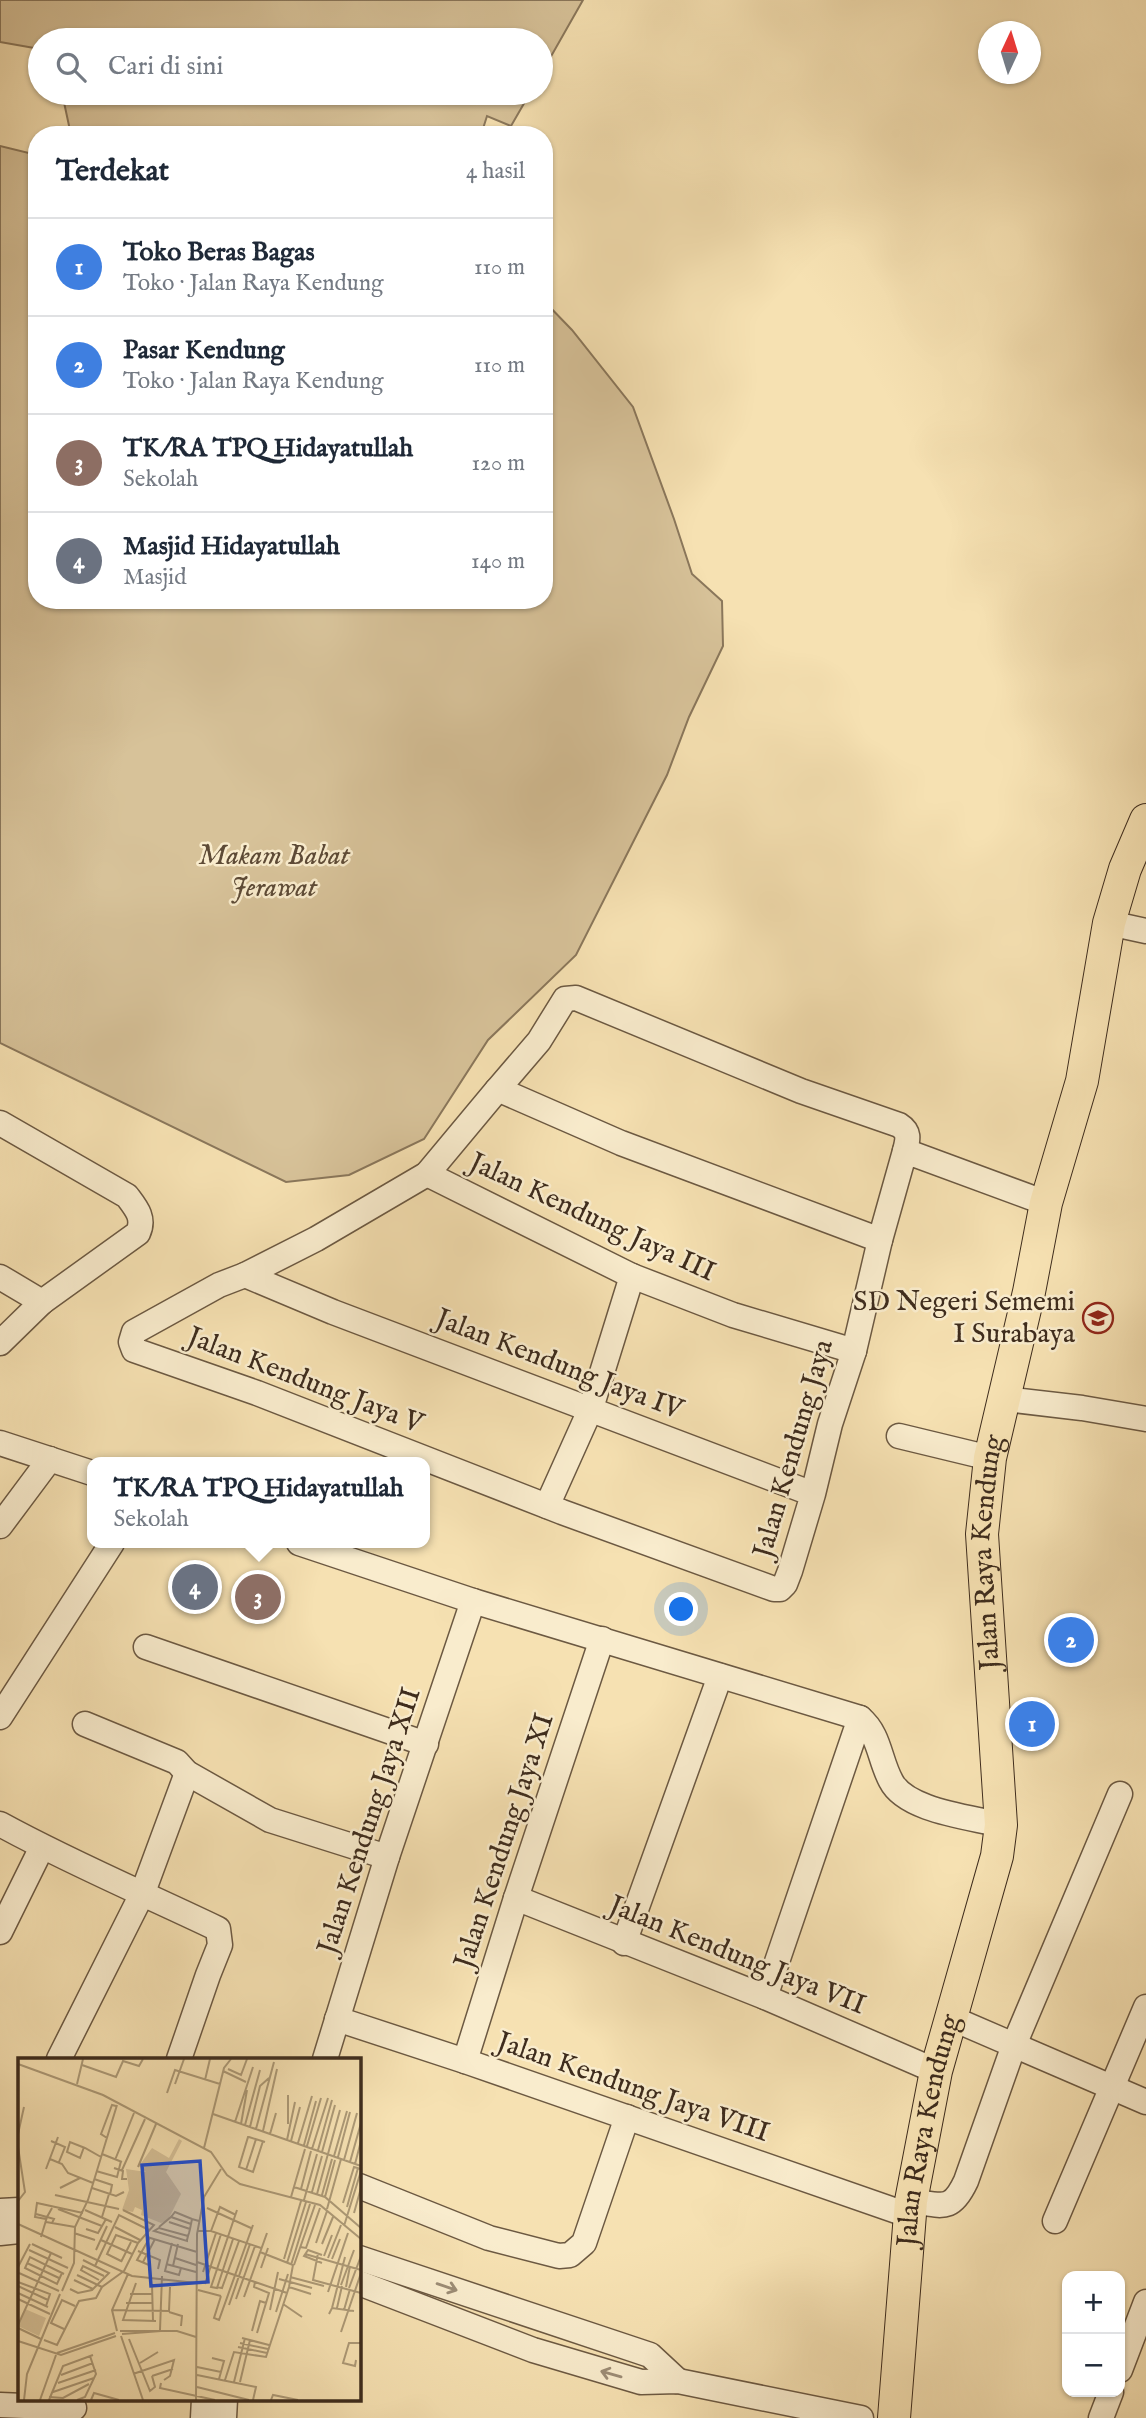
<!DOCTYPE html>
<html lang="id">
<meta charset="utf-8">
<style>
:root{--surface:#fff;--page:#f6f6f7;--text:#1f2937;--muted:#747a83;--line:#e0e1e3;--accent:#1a73e8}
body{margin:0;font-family:"IM FELL English",serif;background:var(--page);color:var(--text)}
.controls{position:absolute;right:21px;bottom:21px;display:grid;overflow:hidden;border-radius:14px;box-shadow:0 2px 5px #0004}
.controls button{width:63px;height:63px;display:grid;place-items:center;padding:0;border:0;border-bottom:2px solid var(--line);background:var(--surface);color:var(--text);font:35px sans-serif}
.compass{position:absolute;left:978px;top:21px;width:63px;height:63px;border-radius:50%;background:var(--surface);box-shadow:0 2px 5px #0004;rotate:4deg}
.you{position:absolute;left:682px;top:1610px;width:24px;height:24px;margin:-18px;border:5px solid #fff;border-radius:50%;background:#1a73e8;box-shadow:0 0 0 10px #1a73e833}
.badge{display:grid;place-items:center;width:46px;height:46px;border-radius:50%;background:var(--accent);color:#fff;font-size:23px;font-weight:700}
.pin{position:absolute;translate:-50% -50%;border:4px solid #fff;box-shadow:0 2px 7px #0006}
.popup{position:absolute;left:87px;top:1457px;width:343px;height:91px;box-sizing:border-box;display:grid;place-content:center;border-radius:14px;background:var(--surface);filter:drop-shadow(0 2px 5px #0005);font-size:23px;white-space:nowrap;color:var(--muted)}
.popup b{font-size:26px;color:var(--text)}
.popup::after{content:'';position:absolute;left:50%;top:100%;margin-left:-14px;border:14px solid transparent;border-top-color:var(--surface)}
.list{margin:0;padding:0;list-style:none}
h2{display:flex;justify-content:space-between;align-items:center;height:91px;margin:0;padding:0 28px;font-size:30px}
h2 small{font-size:23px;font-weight:400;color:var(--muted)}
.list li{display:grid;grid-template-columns:46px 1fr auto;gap:21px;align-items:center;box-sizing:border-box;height:98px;padding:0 28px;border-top:2px solid var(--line)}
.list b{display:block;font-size:26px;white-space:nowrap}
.list p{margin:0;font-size:23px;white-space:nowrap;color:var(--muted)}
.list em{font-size:23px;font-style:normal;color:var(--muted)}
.icon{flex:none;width:38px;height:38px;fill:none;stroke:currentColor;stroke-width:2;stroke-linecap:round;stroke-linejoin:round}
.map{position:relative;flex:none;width:1146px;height:2418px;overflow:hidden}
.search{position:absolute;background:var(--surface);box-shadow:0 2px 5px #0004;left:28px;top:28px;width:525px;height:77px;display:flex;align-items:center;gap:18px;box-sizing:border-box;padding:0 24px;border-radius:38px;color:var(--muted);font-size:26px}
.panel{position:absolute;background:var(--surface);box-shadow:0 2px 5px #0004;left:28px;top:126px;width:525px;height:483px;border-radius:28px}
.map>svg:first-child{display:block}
.green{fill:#d7c299;stroke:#8a775b;stroke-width:2}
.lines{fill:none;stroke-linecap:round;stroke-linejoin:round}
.minor-casing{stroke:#6c5942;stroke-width:27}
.major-casing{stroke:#3e2c1d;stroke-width:34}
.minor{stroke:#f9eccd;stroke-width:24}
.major{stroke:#f6e1b2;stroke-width:32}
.oneway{stroke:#9c8c75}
.labels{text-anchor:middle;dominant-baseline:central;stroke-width:5;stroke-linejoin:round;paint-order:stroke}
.park-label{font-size:28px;font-style:italic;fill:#5d4a36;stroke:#f9eccd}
.street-label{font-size:28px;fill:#3e2c1d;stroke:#f9eccd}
.poi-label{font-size:28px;fill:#3e2c1d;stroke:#f9eccd;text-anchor:end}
.inset-road{fill:none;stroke:#ac9976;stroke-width:2}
.view{fill:#1d4ed8;fill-opacity:0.15;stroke:#1d4ed8;stroke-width:3.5}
.inset-edge{fill:none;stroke:#3e2c1d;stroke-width:3.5}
</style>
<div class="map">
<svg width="1146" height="2418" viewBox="0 0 1146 2418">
<rect width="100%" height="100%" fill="#f6e1b2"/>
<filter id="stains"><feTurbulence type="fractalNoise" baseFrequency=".00286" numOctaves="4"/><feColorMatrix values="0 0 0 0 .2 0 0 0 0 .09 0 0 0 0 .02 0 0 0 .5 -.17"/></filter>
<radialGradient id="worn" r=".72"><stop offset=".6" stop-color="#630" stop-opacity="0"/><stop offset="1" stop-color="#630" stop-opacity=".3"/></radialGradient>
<!-- green -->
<g class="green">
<path d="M0,0H583L541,74V40H40V49L0,42Z"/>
<path d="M62,93H530L511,126L487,116L481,135H71Z"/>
<path d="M0,146L37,155V600H544V301L572,330L633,407L674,519L692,574L722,601L723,646L689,717L667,775L576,955L488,1040L424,1139L349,1175L286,1182L0,1043Z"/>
</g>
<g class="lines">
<!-- minor casing -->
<g class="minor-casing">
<g id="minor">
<path d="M1109,923L1146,931"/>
<path d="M497,1090L539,1041L565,999L576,998L801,1091L899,1125C910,1132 908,1139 905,1151"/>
<path d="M0,1123L127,1196C136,1208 145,1218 138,1233L42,1302L0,1343"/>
<path d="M427,1174L632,1276L733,1315L854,1351"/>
<path d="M245,1275L316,1239L427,1174L497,1090L502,1091L621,1143L880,1240"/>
<path d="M0,1277L42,1302"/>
<path d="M1005,1399L1082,1408L1146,1419"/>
<path d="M899,1436L990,1458"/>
<path d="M0,1443L92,1473"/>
<path d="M813,1494L333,1312L245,1275L219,1285L134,1332L131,1342L134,1350L257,1393L562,1512L774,1589H780L785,1584L790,1571L813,1494L830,1424L854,1351L880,1240L905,1151L1046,1203"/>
<path d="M547,1506L591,1408L632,1276"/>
<path d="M0,1526L50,1459"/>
<path d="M299,1543L473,1601L860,1718C880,1735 879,1759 891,1781C906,1811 971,1817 1001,1825"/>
<path d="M146,1647L426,1744"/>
<path d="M0,1717L112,1543"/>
<path d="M85,1724L177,1762L187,1773L270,1820L387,1857"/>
<path d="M0,1824C71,1863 145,1894 218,1929L220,1945L208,1975L179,2059"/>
<path d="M516,1898L765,1997L936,2071"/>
<path d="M0,1932L42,1847"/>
<path d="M624,1943L720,1676"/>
<path d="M765,1997L860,1718"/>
<path d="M951,2018L1146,2102"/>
<path d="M337,2019L465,2061L908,2215"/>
<path d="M59,2059L143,1892L187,1773"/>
<path d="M325,2059L387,1857L473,1601"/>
<path d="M465,2061L516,1898L602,1639"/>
<path d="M359,2186L489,2238L559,2256L570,2255L584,2243L627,2117"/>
<path d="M911,2201C942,2205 951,2213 966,2181L1014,2045L1120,1794"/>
<path d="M0,2211L19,2210"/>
<path d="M1055,2221L1146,2007"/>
<path d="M0,2233L19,2231"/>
<path d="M359,2258L650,2355L678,2381"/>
<path d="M359,2283L533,2350L641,2382L678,2381L861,2418"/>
<path d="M1120,2370L1146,2302"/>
<path d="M0,2405L74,2408"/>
<path d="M203,2418L204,2399"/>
<path d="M224,2418L225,2399"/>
<path d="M1101,2418L1111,2392"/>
</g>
</g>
<!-- major casing -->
<g class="major-casing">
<g id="major">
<path id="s1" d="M894,2418L911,2201L936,2071L997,1856L1001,1825L982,1534L990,1458L1029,1292L1046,1203L1082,1081L1109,923L1125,869L1146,820"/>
</g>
</g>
<!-- minor -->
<use href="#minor" class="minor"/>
<!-- major -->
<use href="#major" class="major"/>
</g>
<!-- one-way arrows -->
<defs><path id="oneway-shaft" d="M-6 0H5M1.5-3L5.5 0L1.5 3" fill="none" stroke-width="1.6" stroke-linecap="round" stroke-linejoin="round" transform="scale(1.75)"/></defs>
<g class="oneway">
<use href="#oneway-shaft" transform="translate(447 2287) rotate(19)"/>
<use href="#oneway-shaft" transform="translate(611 2374) rotate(-164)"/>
</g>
<!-- icons -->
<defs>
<g id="school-ring" transform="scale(1.575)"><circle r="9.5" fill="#f9eccd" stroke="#8f2418" stroke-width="1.5"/><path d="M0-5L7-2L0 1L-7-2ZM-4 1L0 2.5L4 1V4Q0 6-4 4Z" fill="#8f2418"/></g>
</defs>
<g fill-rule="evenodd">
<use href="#school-ring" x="1098" y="1318"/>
</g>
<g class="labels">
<!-- park labels -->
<g class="park-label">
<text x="274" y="856">Makam Babat<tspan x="274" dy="32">Jerawat</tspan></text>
</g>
<!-- street labels -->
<g class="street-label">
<text transform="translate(592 1218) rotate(25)">Jalan Kendung Jaya III</text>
<text transform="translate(559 1365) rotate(21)">Jalan Kendung Jaya IV</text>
<text transform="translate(305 1381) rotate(21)">Jalan Kendung Jaya V</text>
<text transform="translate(794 1449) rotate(-74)">Jalan Kendung Jaya</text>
<text stroke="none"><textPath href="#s1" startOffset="878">Jalan Raya Kendung</textPath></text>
<text transform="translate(370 1821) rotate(-72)">Jalan Kendung Jaya XII</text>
<text transform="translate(505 1841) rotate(-72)">Jalan Kendung Jaya XI</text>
<text transform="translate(737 1956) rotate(22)">Jalan Kendung Jaya VII</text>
<text transform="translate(633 2088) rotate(19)">Jalan Kendung Jaya VIII</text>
<text stroke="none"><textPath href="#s1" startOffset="290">Jalan Raya Kendung</textPath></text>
</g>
<!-- poi labels -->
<g class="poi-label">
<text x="1075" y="1302">SD Negeri Sememi<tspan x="1075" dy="32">I Surabaya</tspan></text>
</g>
</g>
<!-- overview -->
<g transform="translate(18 2058)">
<rect width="343" height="343" fill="#f6e1b2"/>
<path d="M161,81L164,83L148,114L163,136L150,162L143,165L123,157L124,152L117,149L115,154L104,152L111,132L108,111L128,114L121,108L134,90L151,100ZM7,251L28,260L21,278L0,268Z" fill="#d7c299"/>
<path class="inset-road" d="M0,6L85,37L193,94L209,117L222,126L302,147L343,181M64,7L98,19L105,3L121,8L125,1M210,11L223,17L229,1M205,13L228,24M187,22L192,1M59,26L65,1M157,26L166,1M149,35L157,12L202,26M195,56L343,108M217,64L235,9M223,66L229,32M270,66V37M227,67L242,12M232,69L242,28L251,20M238,71L256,4M245,73L259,11M0,76L6,49M252,76L258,55M89,80L83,76L94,47L98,48M269,82L277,44M33,83L47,89L41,104M245,83L235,114L221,109L230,79H231L247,84M273,83L282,49M280,85L294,38M286,87L298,43M289,88L303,40M0,89L7,134L0,143M66,89L62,100L49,94L52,84L67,90L83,99M186,90L206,10L213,1M294,91L310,40M300,92L314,42M304,94L317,47M84,96L104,104M316,98L329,53M320,99L332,54M32,101L44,106L50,115L75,125M97,102L116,55M326,102L339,55M332,104L343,65M337,106L343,83M120,109L138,66M96,110L105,113L104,121H109M28,111L40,79M104,112L127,61M228,112L238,81M78,113L99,119L103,103M76,121L94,127L92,137M276,129L307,139L343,170M42,130L62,120M74,130L98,138L106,134M283,131L293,93M294,134L304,98M299,136L322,52M37,137L101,151M304,137L314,101M273,139L287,91M307,139L317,102M286,142L299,96M325,145L336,109L343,111M329,149L340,110M34,150L29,159L36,161L34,165M189,150L233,170M40,151L84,168M309,151L323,101M67,152L94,164M105,152L136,167L120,185L106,213M336,155L343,130M18,156L29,159L23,179M84,159L91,136M153,159L157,154L174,161M28,161L17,159L19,145L65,155M28,164L57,169M151,164L172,171M0,166L114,218L178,225M326,168L343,113M97,169L122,182M141,169L153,159L173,166M68,171L80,175L88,161M180,173H193L243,190M193,173L202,149L218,157M56,175L77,182M170,178L141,170L136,173L169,183V182L170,178L171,175L172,171L174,161L181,163M129,179L179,194M215,181L199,230L193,229L219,152M83,182L114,196M154,185L147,213L161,217L163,210M298,185L309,153M14,186L44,200M304,186L315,159M282,189L288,190L302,150M11,192L50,210M78,192L89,168M120,193L142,202L140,211M300,195L295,222L343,235M287,196L343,212M306,198L314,177M157,200L178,207M310,200L323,167M266,201L283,143M314,201L322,181M103,203L89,196L98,177L120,185M103,204L113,184M125,204L137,181M179,204L269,235M9,205L41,220M269,205L288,144M304,205L286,198L290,192L304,197M148,206L178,214M131,207L119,202L132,179M273,207L292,146M276,207L297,147M77,208L101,157L131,172M155,208L160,186M0,209L12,186M243,210L250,190M185,214L198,175M1,215L41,233M44,215L39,226L7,210L12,199L46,216M59,217L84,229M272,219L306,228M261,221L294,230M56,222L75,231M81,222L63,212L65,208L86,218M0,224L32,236L28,248M237,224L236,229L251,235L239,275M118,225L105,262L138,263M187,226L203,176M134,227L135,263M323,227L336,192M0,228L30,242M199,229L204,230L221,183M271,229L293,236M328,229L332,208M331,230L343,198M52,231L60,235L74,232L91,215L65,202M180,232L203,238M44,233L56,205L57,169L70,142L99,47M310,234L330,175M0,235L30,249M112,236H134M203,238L196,260L201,262L235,167M226,239L249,175M0,241L32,256M218,241L237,188M108,245H134M265,246L284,259M211,247L232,186M314,250L327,199M319,250L324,228M94,252L151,253L152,229M252,252L260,214M326,252L332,231M151,254L164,258L163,268M258,254L270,216M311,256L314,250L336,253M0,267L33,195M0,270L23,281M46,271L33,265L44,242L57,248M142,272L144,218M99,273L94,252L110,216M102,273H159L178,279M234,273L242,243L248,245M323,274L343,215M104,276L143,273M103,278L125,342M224,280L251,287M111,281L132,333L137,329L134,318M26,282L39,287L61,243L78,240L84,229L106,213M0,283L43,297L98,278M222,285L250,291M220,289L249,295M39,295L97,275M194,300L206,303L201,321M338,302L337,308L325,305L331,285H343M122,305L140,294M179,309L203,314M115,316L156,302L152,318L146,322M43,317L75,305M179,317L238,329L235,342M134,318L155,311M207,322L216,294L248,299L271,229L275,207L242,194M216,324L227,280M222,324L232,282M40,325L78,312M143,325L142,330L197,342M179,329L231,342M35,334L76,320M31,339L45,340L71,326M6,342L9,316L42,236M22,342L38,297M31,342L45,308L75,297M59,342L67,339L78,316L72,298M73,342L76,335L101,342M178,342L179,176L186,139L203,111M253,342L255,337L280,342"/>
<path class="view" d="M182,103L190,224L133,228L124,107Z"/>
<rect width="343" height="343" class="inset-edge"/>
</g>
<rect width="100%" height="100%" filter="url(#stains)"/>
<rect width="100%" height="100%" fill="url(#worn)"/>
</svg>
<div class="controls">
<button>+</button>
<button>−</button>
</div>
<svg class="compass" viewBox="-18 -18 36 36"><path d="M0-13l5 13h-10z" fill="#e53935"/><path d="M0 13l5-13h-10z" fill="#747a83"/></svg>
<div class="you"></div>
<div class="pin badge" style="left:1032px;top:1724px;background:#3f7fe0">1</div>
<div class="pin badge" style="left:1071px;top:1640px;background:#3f7fe0">2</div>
<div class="pin badge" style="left:258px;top:1597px;background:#8d6e63">3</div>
<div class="popup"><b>TK/RA TPQ Hidayatullah</b>Sekolah</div>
<div class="pin badge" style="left:195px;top:1587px;background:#6b7280">4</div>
<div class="search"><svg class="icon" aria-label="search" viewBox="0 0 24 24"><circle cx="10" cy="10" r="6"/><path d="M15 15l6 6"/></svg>Cari di sini</div>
<section class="panel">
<h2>Terdekat<small>4 hasil</small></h2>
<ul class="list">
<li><span class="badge" style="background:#3f7fe0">1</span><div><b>Toko Beras Bagas</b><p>Toko · Jalan Raya Kendung</p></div><em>110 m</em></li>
<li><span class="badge" style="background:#3f7fe0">2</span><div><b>Pasar Kendung</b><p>Toko · Jalan Raya Kendung</p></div><em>110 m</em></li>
<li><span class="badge" style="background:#8d6e63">3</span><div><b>TK/RA TPQ Hidayatullah</b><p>Sekolah</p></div><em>120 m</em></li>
<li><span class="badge" style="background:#6b7280">4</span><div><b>Masjid Hidayatullah</b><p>Masjid</p></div><em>140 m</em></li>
</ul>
</section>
</div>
